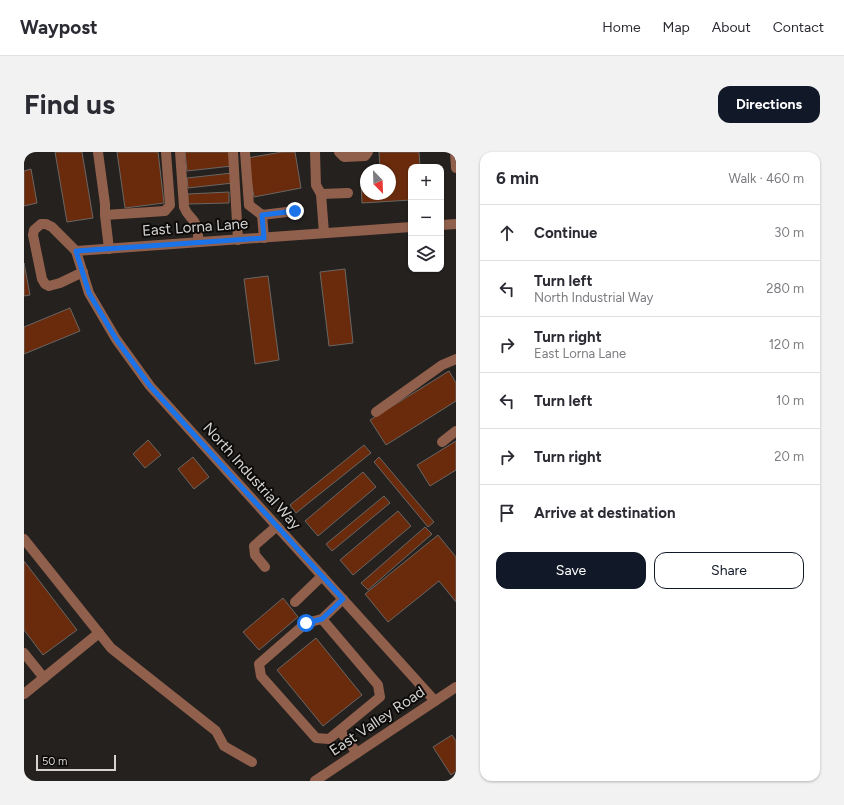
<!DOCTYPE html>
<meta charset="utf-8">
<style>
:root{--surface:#fff;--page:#f2f2f3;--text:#2b2b33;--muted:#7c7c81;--line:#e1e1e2;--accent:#111827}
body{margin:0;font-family:Figtree,sans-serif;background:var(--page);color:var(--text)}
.controls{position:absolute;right:12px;top:12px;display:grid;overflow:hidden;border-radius:8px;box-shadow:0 1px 3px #0004}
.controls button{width:36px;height:36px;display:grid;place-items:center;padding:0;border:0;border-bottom:1px solid var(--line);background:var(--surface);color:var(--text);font:20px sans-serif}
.compass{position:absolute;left:336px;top:12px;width:36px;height:36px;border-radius:50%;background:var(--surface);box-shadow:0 1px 3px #0004;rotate:157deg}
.scale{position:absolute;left:12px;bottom:10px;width:80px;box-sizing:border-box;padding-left:4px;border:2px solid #d6d4d3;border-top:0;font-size:11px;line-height:14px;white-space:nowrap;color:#d6d4d3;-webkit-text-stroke:3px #0c0b0a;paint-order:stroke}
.stop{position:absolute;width:12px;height:12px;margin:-9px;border:3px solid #1a73e8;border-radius:50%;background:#fff}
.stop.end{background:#1a73e8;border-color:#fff;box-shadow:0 1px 4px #0008}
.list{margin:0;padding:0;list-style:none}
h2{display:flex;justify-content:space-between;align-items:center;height:52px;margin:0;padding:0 16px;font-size:17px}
h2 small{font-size:13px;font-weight:400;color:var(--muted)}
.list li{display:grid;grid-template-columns:26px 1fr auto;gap:12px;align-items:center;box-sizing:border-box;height:56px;padding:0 16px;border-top:1px solid var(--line)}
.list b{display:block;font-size:15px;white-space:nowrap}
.list p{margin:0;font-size:13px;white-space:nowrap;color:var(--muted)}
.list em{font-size:13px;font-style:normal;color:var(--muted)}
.actions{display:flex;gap:8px;padding:12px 16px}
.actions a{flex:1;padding:9px 0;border:1px solid var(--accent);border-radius:12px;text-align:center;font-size:14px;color:var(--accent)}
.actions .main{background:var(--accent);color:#fff}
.icon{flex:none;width:22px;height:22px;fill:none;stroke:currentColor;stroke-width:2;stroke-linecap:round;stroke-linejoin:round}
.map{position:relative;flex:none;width:432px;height:629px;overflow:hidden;border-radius:12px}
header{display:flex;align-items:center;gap:24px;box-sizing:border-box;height:56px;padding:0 20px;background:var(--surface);border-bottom:1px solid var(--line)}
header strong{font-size:19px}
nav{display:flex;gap:22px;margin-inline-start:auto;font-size:14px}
.intro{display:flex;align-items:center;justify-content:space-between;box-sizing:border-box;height:96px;padding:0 24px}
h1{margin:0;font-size:28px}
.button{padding:10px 18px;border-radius:12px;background:var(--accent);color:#fff;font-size:14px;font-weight:700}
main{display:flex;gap:24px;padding:0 24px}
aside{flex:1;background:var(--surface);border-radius:12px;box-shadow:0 1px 3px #0004}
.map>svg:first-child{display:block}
.building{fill:#692b0c;stroke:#6a6664}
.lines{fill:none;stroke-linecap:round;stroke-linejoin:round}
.minor{stroke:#91604c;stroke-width:10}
.route{stroke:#1a73e8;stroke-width:5}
.labels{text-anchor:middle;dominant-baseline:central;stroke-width:4;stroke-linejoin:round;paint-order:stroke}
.street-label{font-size:15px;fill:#d6d4d3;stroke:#0c0b0a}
</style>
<header>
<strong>Waypost</strong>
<nav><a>Home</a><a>Map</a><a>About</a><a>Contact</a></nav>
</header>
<div class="intro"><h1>Find us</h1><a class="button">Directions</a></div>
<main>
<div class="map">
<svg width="432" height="629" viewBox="0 0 432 629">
<rect width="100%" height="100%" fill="#24211f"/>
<!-- building -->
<g class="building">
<path d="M31,0H58L69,66L43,70Z"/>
<path d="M93,0H134L140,51L101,56Z"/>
<path d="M161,0H207L208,14L163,19Z"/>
<path d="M258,0H271L277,36L230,45L223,6Z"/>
<path d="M355,0H395L396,15H387V48L338,51L337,28H342V42H366V18H356Z"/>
<path d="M7,17L13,51L0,54V19Z"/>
<path d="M208,21L209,31L164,36L163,26Z"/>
<path d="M205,40V51L164,52V42Z"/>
<path d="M0,111L6,143L0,144Z"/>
<path d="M321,117L329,191L305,194L296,120Z"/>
<path d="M244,124L255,208L231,212L220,127Z"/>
<path d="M46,156L56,179L0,202V175Z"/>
<path d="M425,219L432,231V249L362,293L346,268Z"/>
<path d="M124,288L137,303L121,316L109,302Z"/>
<path d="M432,289V318L406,334L393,313Z"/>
<path d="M340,293L347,301L272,361L266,353Z"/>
<path d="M169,305L185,325L170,337L154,317Z"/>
<path d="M355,305L410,370L404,375L350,310Z"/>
<path d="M339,320L352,335L294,384L281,369Z"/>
<path d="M360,344L366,351L308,399L302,392Z"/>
<path d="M374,359L387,374L329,423L316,408Z"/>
<path d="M401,375L408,382L344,438L337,431Z"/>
<path d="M414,383L432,405V450L415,429L364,470L341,442Z"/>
<path d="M0,409L53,478L19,503L0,478Z"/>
<path d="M259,446L274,465L235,498L219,480Z"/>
<path d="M292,486L338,543L299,574L253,518Z"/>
<path d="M428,583L432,589V619L427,623L409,595Z"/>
</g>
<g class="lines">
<!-- minor -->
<g class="minor">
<path d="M74,0L81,52V63L85,97"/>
<path d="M156,0L160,55C164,65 167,64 171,71C175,76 174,84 174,90"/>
<path d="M209,0L214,88"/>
<path d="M221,0L225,53L238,63L271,59"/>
<path d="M291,0L292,33L297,42L300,81"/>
<path d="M315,0L320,5L341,4L344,0"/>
<path d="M431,0L432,16"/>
<path d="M297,42L324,41"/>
<path d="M81,63L141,59L146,53L142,0"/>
<path d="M238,63L240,86"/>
<path d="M417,73L432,72"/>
<path d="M52,99L387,75"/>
<path d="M59,120L36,131L25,134L21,132L18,127L9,83L10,78L17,72H22L28,75L52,99L65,141L92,187L126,234L411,549"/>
<path d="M352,260L418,213L432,207"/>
<path d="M418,290L432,279"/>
<path d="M0,387L87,496L192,579L200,594L228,610"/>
<path d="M241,415L231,403L230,394L253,374"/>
<path d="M271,450L298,424"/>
<path d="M298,467L354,533L356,545L305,587L292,586L237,524L235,512L282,471Z"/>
<path d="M298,467L319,447"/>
<path d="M0,501L20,526"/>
<path d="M0,542L75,481"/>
<path d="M316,579L333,601"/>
<path d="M291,629L432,535"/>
</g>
</g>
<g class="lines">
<!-- route -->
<path class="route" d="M271,59L238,63L240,86L52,99L65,141L92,187L126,234L319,447L298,467L282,471"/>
</g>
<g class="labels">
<!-- street labels -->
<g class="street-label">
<text transform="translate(171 75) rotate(-4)">East Lorna Lane</text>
<text transform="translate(228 324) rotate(48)">North Industrial Way</text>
<text transform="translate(353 569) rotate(-34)">East Valley Road</text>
</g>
</g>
</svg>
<div class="controls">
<button>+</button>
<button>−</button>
<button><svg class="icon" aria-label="layers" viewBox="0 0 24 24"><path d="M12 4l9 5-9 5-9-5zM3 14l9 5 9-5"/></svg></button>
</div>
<svg class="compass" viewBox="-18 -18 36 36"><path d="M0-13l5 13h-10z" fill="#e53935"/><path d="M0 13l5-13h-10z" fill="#7c7c81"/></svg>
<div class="scale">50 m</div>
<div class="stop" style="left:282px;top:471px"></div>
<div class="stop end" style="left:271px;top:59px"></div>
</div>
<aside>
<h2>6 min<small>Walk · 460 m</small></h2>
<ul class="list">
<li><svg class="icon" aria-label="ahead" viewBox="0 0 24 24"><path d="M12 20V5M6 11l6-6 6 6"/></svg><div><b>Continue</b></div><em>30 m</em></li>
<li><svg class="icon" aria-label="left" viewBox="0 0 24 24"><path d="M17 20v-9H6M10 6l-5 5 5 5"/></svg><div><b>Turn left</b><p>North Industrial Way</p></div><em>280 m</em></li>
<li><svg class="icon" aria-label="right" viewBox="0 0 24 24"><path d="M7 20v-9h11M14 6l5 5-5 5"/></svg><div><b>Turn right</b><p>East Lorna Lane</p></div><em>120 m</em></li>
<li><svg class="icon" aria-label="left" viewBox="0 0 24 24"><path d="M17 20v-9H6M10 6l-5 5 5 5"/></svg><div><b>Turn left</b></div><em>10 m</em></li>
<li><svg class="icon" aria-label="right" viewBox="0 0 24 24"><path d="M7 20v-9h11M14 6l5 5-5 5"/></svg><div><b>Turn right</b></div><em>20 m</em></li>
<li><svg class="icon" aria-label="arrive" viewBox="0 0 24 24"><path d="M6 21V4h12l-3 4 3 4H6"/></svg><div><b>Arrive at destination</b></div></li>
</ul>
<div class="actions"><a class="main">Save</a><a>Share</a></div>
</aside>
</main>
